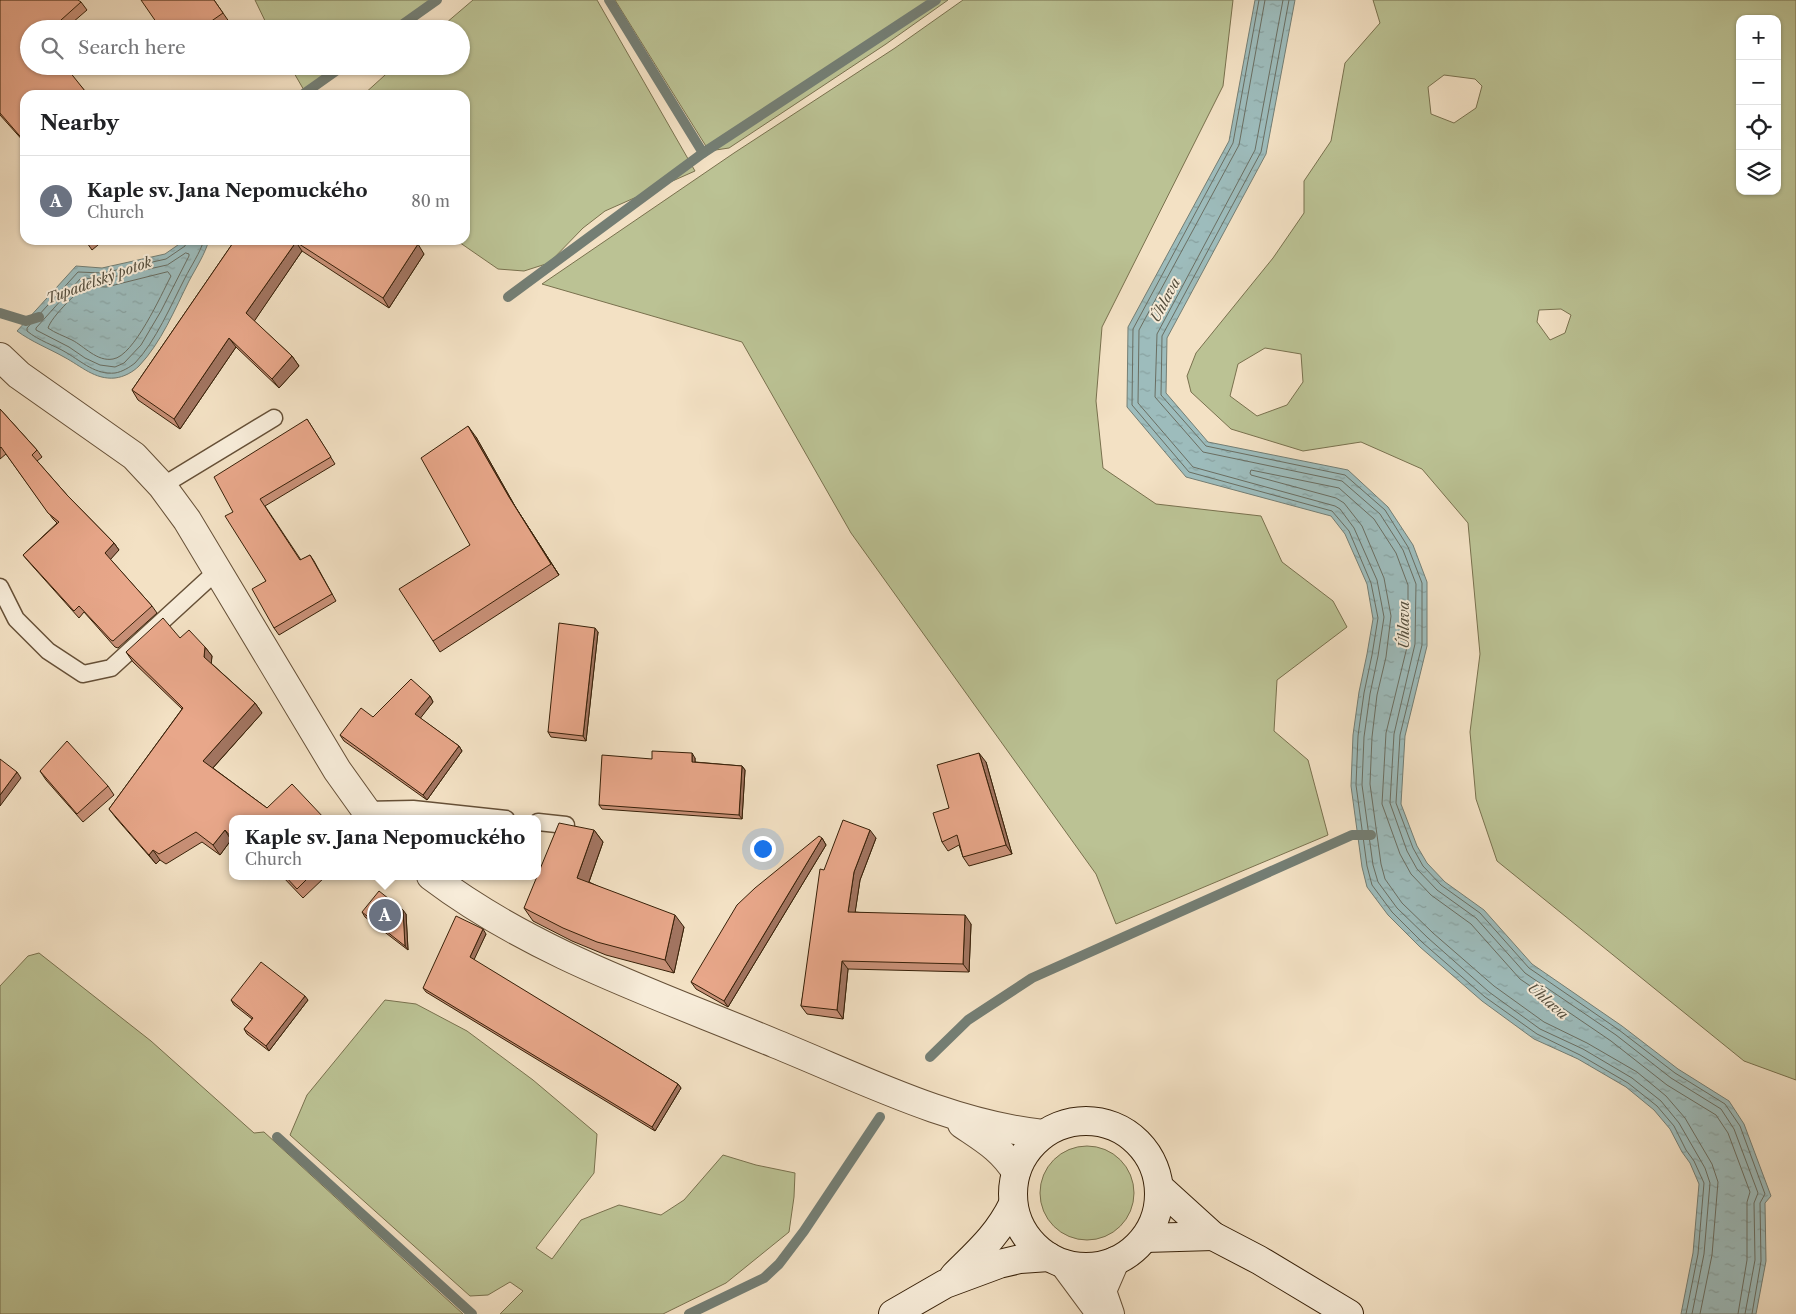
<!DOCTYPE html>
<meta charset="utf-8">
<style>
:root{--surface:#fff;--page:#f2f2f2;--text:#202124;--muted:#757577;--line:#e0e0e0;--accent:#1a73e8}
body{margin:0;font-family:"Libre Caslon Text",serif;background:var(--page);color:var(--text)}
.controls{position:absolute;right:15px;top:15px;display:grid;overflow:hidden;border-radius:10px;box-shadow:0 1px 4px #0004}
.controls button{width:45px;height:45px;display:grid;place-items:center;padding:0;border:0;border-bottom:1px solid var(--line);background:var(--surface);color:var(--text);font:25px sans-serif}
.you{position:absolute;left:762px;top:848px;width:18px;height:18px;margin:-12px;border:4px solid #fff;border-radius:50%;background:#1a73e8;box-shadow:0 0 0 8px #1a73e833}
.badge{display:grid;place-items:center;width:32px;height:32px;border-radius:50%;background:var(--accent);color:#fff;font-size:16px;font-weight:700}
.pin{position:absolute;translate:-50% -50%;border:2px solid #fff;box-shadow:0 1px 5px #0006}
.popup{position:absolute;left:229px;top:815px;width:312px;height:65px;box-sizing:border-box;display:grid;place-content:center;border-radius:10px;background:var(--surface);filter:drop-shadow(0 1px 4px #0005);font-size:16px;white-space:nowrap;color:var(--muted)}
.popup b{font-size:19px;color:var(--text)}
.popup::after{content:'';position:absolute;left:50%;top:100%;margin-left:-10px;border:10px solid transparent;border-top-color:var(--surface)}
.list{margin:0;padding:0;list-style:none}
h2{display:flex;justify-content:space-between;align-items:center;height:65px;margin:0;padding:0 20px;font-size:21px}
h2 small{font-size:16px;font-weight:400;color:var(--muted)}
.list li{display:grid;grid-template-columns:32px 1fr auto;gap:15px;align-items:center;box-sizing:border-box;height:90px;padding:0 20px;border-top:1px solid var(--line)}
.list b{display:block;font-size:19px;white-space:nowrap}
.list p{margin:0;font-size:16px;white-space:nowrap;color:var(--muted)}
.list em{font-size:16px;font-style:normal;color:var(--muted)}
.icon{flex:none;width:28px;height:28px;fill:none;stroke:currentColor;stroke-width:2;stroke-linecap:round;stroke-linejoin:round}
.map{position:relative;flex:none;width:1796px;height:1314px;overflow:hidden}
.search{position:absolute;background:var(--surface);box-shadow:0 1px 4px #0004;left:20px;top:20px;width:450px;height:55px;display:flex;align-items:center;gap:12px;box-sizing:border-box;padding:0 18px;border-radius:28px;color:var(--muted);font-size:19px}
.panel{position:absolute;background:var(--surface);box-shadow:0 1px 4px #0004;left:20px;top:90px;width:450px;height:155px;border-radius:15px}
.map>svg:first-child{display:block}
.grass{fill:#bbc294;stroke:#79714e;fill-rule:evenodd}
.water{fill:url(#water-ripples);stroke:#747e74}
.lines{fill:none;stroke-linecap:round;stroke-linejoin:round}
.shore{stroke:#6a6e62;stroke-width:1}
.stream{stroke:#747e74;stroke-width:10}
.service-casing{stroke:#665037;stroke-width:19}
.minor-casing{stroke:#665037;stroke-width:30}
.tertiary-casing{stroke:#665037;stroke-width:30}
.secondary-casing{stroke:#372008;stroke-width:30}
.service{stroke:#f7ecd9;stroke-width:16}
.minor{stroke:#f7ecd9;stroke-width:28}
.tertiary{stroke:#f7ecd9;stroke-width:28}
.secondary{stroke:#f7ecd9;stroke-width:28}
.wall{fill:#c89077;stroke:#372008}
.shaded-wall{fill:#a27561;stroke:#372008}
.building{fill:#e8a78a;stroke:#372008}
.labels{text-anchor:middle;dominant-baseline:central;stroke-width:4;stroke-linejoin:round;paint-order:stroke}
.water-label{font-size:14px;font-style:italic;fill:#564f3e;stroke:#f7ecd9}
</style>
<div class="map">
<svg width="1796" height="1314" viewBox="0 0 1796 1314">
<defs>
<pattern id="water-ripples" width="26" height="14" patternUnits="userSpaceOnUse" patternTransform="scale(1.25)"><rect width="26" height="14" fill="#9dbcbc"/><path d="M2 4q2-2 4 0t4 0M15 11q2-2 4 0t4 0" fill="none" stroke="#88a1a0"/></pattern>
</defs>
<rect width="100%" height="100%" fill="#f3e1c4"/>
<filter id="stains"><feTurbulence type="fractalNoise" baseFrequency=".004" numOctaves="4"/><feColorMatrix values="0 0 0 0 .2 0 0 0 0 .09 0 0 0 0 .02 0 0 0 .5 -.17"/></filter>
<radialGradient id="worn" r=".72"><stop offset=".6" stop-color="#630" stop-opacity="0"/><stop offset="1" stop-color="#630" stop-opacity=".3"/></radialGradient>
<!-- grass -->
<g class="grass">
<path d="M255,0H433L393,29H269Z"/>
<path d="M473,0H597L695,171L605,211L583,228L549,263L524,271L498,269L456,240H465V95H363L395,66H461V29H439Z"/>
<path d="M615,0H948L886,44L729,148L709,151Z"/>
<path d="M963,0H1233L1223,86L1102,327L1096,401L1103,468L1156,504L1261,516L1282,562L1333,601L1347,627L1277,680L1274,731L1308,760L1328,835L1116,924L1096,874L851,533L742,342L542,284L734,153L895,48Z"/>
<path d="M1373,0H1796V1080L1744,1061L1497,861L1476,799L1470,732L1480,654L1468,523L1422,469L1361,442L1303,451L1231,429L1191,392L1187,376L1196,353L1273,258L1304,213V181L1331,141L1345,63L1380,23ZM1740,19H1777V191H1740ZM1444,75L1475,79L1482,86L1476,108L1454,123L1431,114L1428,87ZM1561,309L1571,315L1565,333L1550,340L1537,322L1539,310ZM1265,348L1301,354L1303,382L1287,405L1257,416L1230,396L1238,364Z"/>
<path d="M290,66H341L305,92Z"/>
<path d="M39,953L151,1041L254,1133L264,1132L463,1314H0V986L28,956Z"/>
<path d="M385,1000L416,1004L467,1031L533,1080L597,1134L594,1173L536,1248L552,1259L581,1220L619,1205L661,1215L684,1200L723,1155L756,1165L795,1173L794,1197L789,1232L726,1283L663,1314H500L523,1291L510,1282L488,1295L470,1296L290,1135L307,1095Z"/>
<circle cx="1087" cy="1193" r="47"/>
</g>
<!-- water -->
<g class="water">
<path d="M1255,0H1295L1266,154L1167,338L1166,393L1208,442L1348,470L1388,507L1413,545L1427,582V646L1405,736L1401,804L1417,846L1427,863L1445,882L1484,910L1532,964L1622,1026L1678,1069L1729,1101L1744,1124L1771,1196L1765,1203L1766,1261L1756,1314H1681L1693,1253L1699,1184L1690,1163L1682,1152L1670,1129L1654,1110L1626,1087L1578,1059L1534,1039L1482,1001L1420,947L1388,915L1367,887L1362,867L1351,786L1353,735L1359,692L1367,654L1373,619L1367,584L1345,534L1331,516L1186,477L1127,407L1128,327L1229,141Z"/>
<path d="M185,240H209C205,254 196,268 189,281C175,309 161,343 139,366C133,372 124,377 115,378C95,380 81,366 64,357C48,348 32,342 17,331L76,266L102,268L165,254Z"/>
</g>
<g class="lines">
<!-- shore -->
<g class="shore">
<path d="M1259,0L1233,143L1133,329L1132,405L1189,472L1332,511L1349,531L1371,583L1378,618L1372,655L1364,693L1358,736L1356,785L1367,866L1372,885L1392,912L1423,943L1485,997L1537,1034L1580,1055L1628,1083L1657,1106L1674,1126L1686,1150L1694,1161L1704,1183L1698,1254L1686,1314"/>
<path d="M1265,0L1239,145L1139,330L1138,403L1193,467L1335,506L1340,509L1354,528L1377,580L1384,617L1378,656L1370,694L1364,737L1362,785L1373,865L1378,882L1397,908L1428,938L1489,992L1540,1029L1583,1049L1632,1078L1661,1101L1679,1123L1705,1168L1710,1183L1704,1254L1692,1314"/>
<path d="M1283,0L1255,150L1157,334L1155,397L1203,452L1342,481L1380,514L1403,550L1416,584L1415,644L1394,734L1390,803L1407,851L1417,869L1437,890L1476,918L1525,973L1616,1035L1671,1078L1721,1109L1734,1129L1758,1193L1754,1203L1755,1260L1745,1314"/>
<path d="M1289,0L1261,152L1162,336L1161,395L1206,446L1345,475L1385,510L1408,547L1422,583V645L1400,735L1396,803L1413,848L1423,866L1441,885L1480,913L1529,968L1619,1030L1675,1073L1725,1104L1740,1126L1765,1194L1760,1203L1761,1261L1752,1314"/>
<path d="M187,240L185,246L166,259L103,273L78,272L27,328V331C39,341 54,345 67,353C82,362 96,375 115,373C122,372 130,367 135,363C156,341 171,305 185,278C191,266 200,253 204,240"/>
<path d="M186,253L189,254V256L161,311L141,345L124,363L115,367L100,365L85,358L69,347L36,330V328L81,278L104,279L167,265Z"/>
<path d="M168,272L171,276C161,295 134,356 113,359C97,362 84,346 72,340C64,336 55,333 48,328C52,316 74,296 84,286L106,287Z"/>
<path d="M1700,1314L1712,1255L1718,1182L1712,1164L1685,1118L1666,1096L1637,1072L1587,1043L1544,1022L1494,986L1433,933L1402,903L1385,879L1381,864L1370,784L1372,737L1377,695L1386,657L1391,616L1384,578L1362,526L1344,503L1336,498L1251,475L1250,473L1251,470L1339,488L1374,519L1396,553L1408,585V643L1386,733L1382,804L1400,854L1411,874L1431,895L1471,924L1520,979L1611,1041L1667,1085L1716,1115L1728,1133L1750,1192L1747,1202V1260L1738,1314"/>
</g>
<!-- stream -->
<g class="stream">
<path d="M609,0L703,153L936,0"/>
<path d="M396,29L437,0"/>
<path d="M302,95L343,66"/>
<path d="M508,297L703,153"/>
<path d="M0,313L26,321L39,317"/>
<path d="M930,1057L968,1020L1032,978L1352,835H1371"/>
<path d="M277,1137L472,1314"/>
<path d="M689,1314L764,1278L779,1264L804,1231L880,1117"/>
</g>
<!-- service casing -->
<g class="service-casing">
<g id="service">
<path d="M162,486L274,418"/>
<path d="M0,587L16,619L48,651L83,674L111,668L218,570"/>
<path d="M365,810L413,809L506,819"/>
<path d="M538,822L566,825"/>
</g>
</g>
<!-- minor casing -->
<g class="minor-casing">
<g id="minor">
<path d="M1064,1264L1101,1314"/>
<path d="M1110,1314L1102,1291L1115,1261"/>
</g>
</g>
<!-- tertiary casing -->
<g class="tertiary-casing">
<g id="tertiary">
<path d="M0,357L19,375L134,456L162,486L187,520L337,770L372,819"/>
<path d="M431,876C534,954 659,995 776,1044C862,1079 950,1124 1043,1134"/>
<path d="M962,1124C984,1139 1002,1149 1016,1172"/>
</g>
</g>
<!-- secondary casing -->
<g class="secondary-casing">
<g id="secondary">
<circle cx="1086" cy="1194" r="73"/>
<path d="M1159,1187L1213,1236L1259,1260L1349,1314"/>
<path d="M1145,1238L1213,1236"/>
<path d="M954,1276C978,1252 998,1235 1013,1204"/>
<path d="M893,1314L945,1284L999,1264L1020,1259L1049,1257"/>
</g>
</g>
<!-- service -->
<use href="#service" class="service"/>
<!-- minor -->
<use href="#minor" class="minor"/>
<!-- tertiary -->
<use href="#tertiary" class="tertiary"/>
<!-- secondary -->
<use href="#secondary" class="secondary"/>
</g>
<!-- wall -->
<g class="wall">
<path d="M0,0L81,2L87,10L65,29H29L85,91L88,95H25V143L0,115Z"/>
<path d="M214,0L232,26L228,29H161Z"/>
<path d="M85,240H104L92,250Z"/>
<path d="M235,240H411L424,254L389,308L302,251L254,321L292,356L299,366L279,388L236,347L180,429L138,400L132,390Z"/>
<path d="M0,409L37,450L42,457L37,461L67,495L114,543L119,550L110,559L152,606L157,613L118,648L115,647L84,612L79,618L28,561L23,555L57,523L53,519L6,454L0,459Z"/>
<path d="M307,419L335,464L265,506L301,560L310,555L314,561L336,601L279,635L274,628L266,581L233,512Z"/>
<path d="M476,437L516,508L559,575L440,652L433,641L470,545Z"/>
<path d="M598,632L586,741L551,737L548,732Z"/>
<path d="M180,638L205,647L212,656L211,663L255,703L262,713L213,768L267,808L325,819H232V841L231,840L220,855L202,842L166,864L160,860L156,864L116,818L109,809L182,709L133,662L126,652Z"/>
<path d="M430,696L433,702L420,718L459,746L462,751L427,800L344,741L340,735L373,717Z"/>
<path d="M695,758V762L742,766L745,770L742,819L602,809L599,805L652,759Z"/>
<path d="M986,762L1012,854L969,866L963,857L959,845L948,851L942,842L949,808Z"/>
<path d="M40,771L108,786L114,795L83,822L46,780Z"/>
<path d="M594,830L603,842L589,882L684,927L674,973L606,955L572,941L533,921L524,908Z"/>
<path d="M822,838L826,845L728,1007L696,989L691,982Z"/>
<path d="M876,838L860,880L855,912L971,924L969,972L848,969L843,1019L807,1014L801,1006L824,870Z"/>
<path d="M282,876H326L303,898Z"/>
<path d="M362,912L406,914L408,950L365,917Z"/>
<path d="M486,934L473,960L678,1084L681,1088L655,1131L426,992L423,988Z"/>
<path d="M231,1000H308L269,1051L247,1034L244,1029L252,1019L234,1005Z"/>
</g>
<!-- shaded-wall -->
<g class="shaded-wall">
<path d="M296,242L302,251L253,323L246,313Z"/>
<path d="M418,244L424,254L389,308L383,298Z"/>
<path d="M229,338L236,347L180,429L174,419Z"/>
<path d="M292,356L299,366L279,388L272,379Z"/>
<path d="M468,426L476,437L516,508L559,575L509,497Z"/>
<path d="M114,543L119,550L110,560L105,553Z"/>
<path d="M595,628L598,632L586,741L583,736Z"/>
<path d="M205,647L212,656L211,666L204,657Z"/>
<path d="M430,696L433,702L419,720L415,714Z"/>
<path d="M255,703L262,713L210,771L203,761Z"/>
<path d="M459,746L462,751L427,800L423,795Z"/>
<path d="M692,753L695,758V766L692,762Z"/>
<path d="M979,753L986,762L1012,854L1006,845Z"/>
<path d="M742,766L745,770L742,819L739,815Z"/>
<path d="M17,772L21,778L0,806V795Z"/>
<path d="M225,830L231,840L220,855L213,845Z"/>
<path d="M594,830L603,842L586,890L577,878Z"/>
<path d="M870,830L876,838L860,880L854,920L848,912L854,872Z"/>
<path d="M822,838L826,845L728,1007L724,1001Z"/>
<path d="M153,850L160,860L156,864L149,855Z"/>
<path d="M403,910L406,914L408,950L405,946Z"/>
<path d="M675,915L684,927L674,973L665,960Z"/>
<path d="M965,915L971,924L969,972L963,964Z"/>
<path d="M483,929L486,934L473,962L470,957Z"/>
<path d="M842,961L848,969L843,1019L837,1010Z"/>
<path d="M305,996L308,1000L269,1051L266,1046Z"/>
<path d="M678,1084L681,1088L655,1131L652,1127Z"/>
</g>
<!-- building -->
<g class="building">
<path d="M0,0H78L81,2L51,29H29V66H65L85,91L80,95H25V142L0,113Z"/>
<path d="M141,0H214L223,13L200,29H161Z"/>
<path d="M235,240H411L418,244L383,298L296,242L246,313L292,356L272,379L229,338L174,419L132,390Z"/>
<path d="M0,409L37,450L32,455L67,495L114,543L105,553L152,606L113,641L111,640L79,606L74,611L23,555L59,522L48,513L1,447L0,448Z"/>
<path d="M307,419L331,457L260,499L300,560L310,555L332,594L274,628L252,589L266,581L225,516L233,512L214,477Z"/>
<path d="M468,426L509,497L551,564L433,641L399,589L470,545L421,458Z"/>
<path d="M163,618L180,638L189,630L205,647L204,657L255,703L203,761L267,808L292,784L325,819H232V838L225,830L213,845L196,832L159,854L153,850L149,855L109,809L183,708L126,652Z"/>
<path d="M559,623L595,628L583,736L548,732Z"/>
<path d="M411,679L430,696L415,714L459,746L423,795L340,735L361,708L373,717Z"/>
<path d="M67,741L108,786L77,814L40,771Z"/>
<path d="M652,751L692,753V762L742,766L739,815L599,805L602,755L652,759Z"/>
<path d="M979,753L1006,845L963,857L957,835L942,842L933,813L949,808L937,765Z"/>
<path d="M0,759L17,772L0,795Z"/>
<path d="M843,820L870,830L854,872L848,912L965,915L963,964L842,961L837,1010L801,1006L820,869L824,870Z"/>
<path d="M559,823L594,830L577,878L675,915L665,960L597,942L563,928L524,908Z"/>
<path d="M819,836L822,838L724,1001L691,982L737,905L755,888Z"/>
<path d="M285,876H310L297,889Z"/>
<path d="M379,891L403,910L405,946L362,912Z"/>
<path d="M456,916L483,929L470,957L678,1084L652,1127L423,988Z"/>
<path d="M261,962L305,996L266,1046L244,1029L253,1018L231,1000Z"/>
</g>
<g class="labels">
<!-- water labels -->
<g class="water-label">
<text transform="translate(99 280) rotate(-20)">Tupadelský potok</text>
<text transform="translate(1165 300) rotate(-62)">Úhlava</text>
<text transform="translate(1404 625) rotate(-90)">Úhlava</text>
<text transform="translate(1548 1001) rotate(41)">Úhlava</text>
</g>
</g>
<rect width="100%" height="100%" filter="url(#stains)"/>
<rect width="100%" height="100%" fill="url(#worn)"/>
</svg>
<div class="controls">
<button>+</button>
<button>−</button>
<button><svg class="icon" aria-label="locate" viewBox="0 0 24 24"><circle cx="12" cy="12" r="6"/><path d="M12 2v4M12 18v4M2 12h4M18 12h4"/></svg></button>
<button><svg class="icon" aria-label="layers" viewBox="0 0 24 24"><path d="M12 4l9 5-9 5-9-5zM3 14l9 5 9-5"/></svg></button>
</div>
<div class="you"></div>
<div class="pin badge" style="left:385px;top:915px;background:#6b7280">A</div>
<div class="popup"><b>Kaple sv. Jana Nepomuckého</b>Church</div>
<div class="search"><svg class="icon" aria-label="search" viewBox="0 0 24 24"><circle cx="10" cy="10" r="6"/><path d="M15 15l6 6"/></svg>Search here</div>
<section class="panel">
<h2>Nearby<small></small></h2>
<ul class="list">
<li><span class="badge" style="background:#6b7280">A</span><div><b>Kaple sv. Jana Nepomuckého</b><p>Church</p></div><em>80 m</em></li>
</ul>
</section>
</div>
